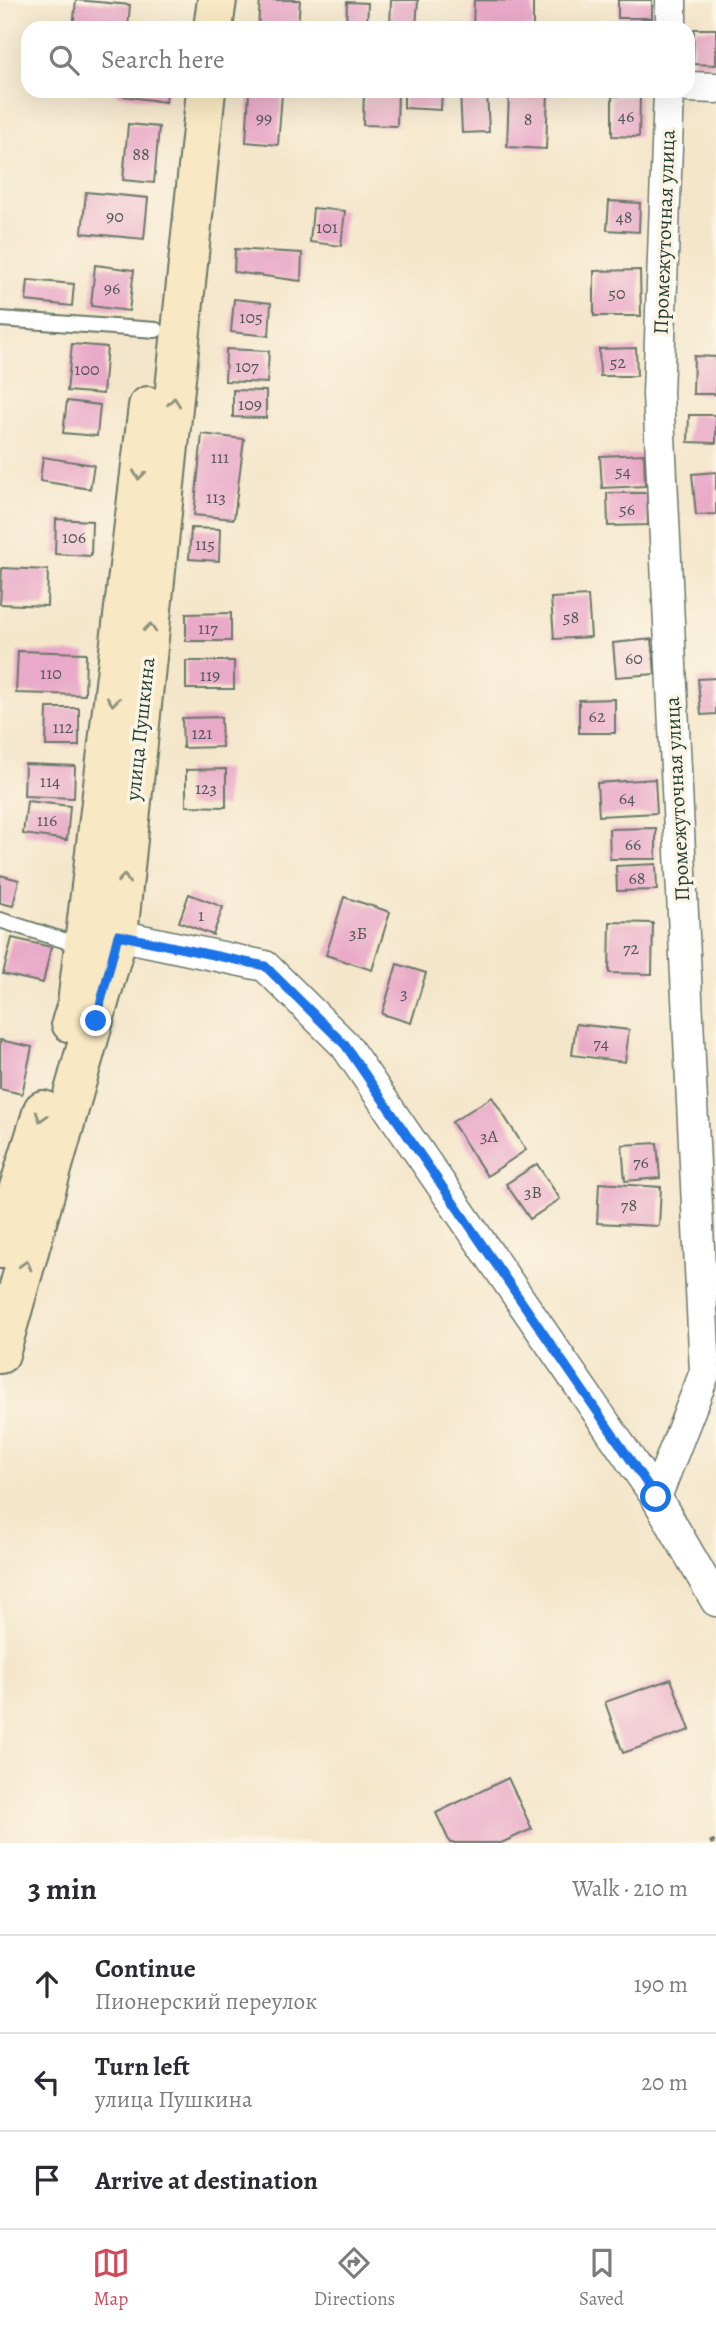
<!DOCTYPE html>
<meta charset="utf-8">
<style>
:root{--surface:#fff;--page:#f7f7f7;--text:#2b2b33;--muted:#7c7c81;--line:#e1e1e2;--accent:#d1495b}
body{margin:0;font-family:Alegreya,serif;background:var(--page);color:var(--text)}
.stop{position:absolute;width:21px;height:21px;margin:-16px;border:5px solid #1a73e8;border-radius:50%;background:#fff}
.stop.end{background:#1a73e8;border-color:#fff;box-shadow:0 2px 7px #0008}
.list{margin:0;padding:0;list-style:none}
h2{display:flex;justify-content:space-between;align-items:center;height:91px;margin:0;padding:0 28px;font-size:30px}
h2 small{font-size:23px;font-weight:400;color:var(--muted)}
.list li{display:grid;grid-template-columns:46px 1fr auto;gap:21px;align-items:center;box-sizing:border-box;height:98px;padding:0 28px;border-top:2px solid var(--line)}
.list b{display:block;font-size:26px;white-space:nowrap}
.list p{margin:0;font-size:23px;white-space:nowrap;color:var(--muted)}
.list em{font-size:23px;font-style:normal;color:var(--muted)}
.icon{flex:none;width:38px;height:38px;fill:none;stroke:currentColor;stroke-width:2;stroke-linecap:round;stroke-linejoin:round}
.map{position:relative;flex:none;width:716px;height:1843px;overflow:hidden}
.search{position:absolute;background:var(--surface);box-shadow:0 7px 28px #0002;left:21px;right:21px;top:21px;height:77px;display:flex;align-items:center;gap:18px;box-sizing:border-box;padding:0 24px;border-radius:21px;color:var(--muted);font-size:26px}
.sheet{height:385px;background:var(--surface)}
nav{display:flex;justify-content:space-around;align-items:center;box-sizing:border-box;height:98px;border-top:2px solid var(--line);background:var(--surface);font-size:19px;color:var(--muted)}
nav a{display:grid;justify-items:center;gap:4px}
nav .on{color:var(--accent)}
.map>svg:first-child{display:block}
.building{fill:#e9a9c8}
.lines{fill:none;stroke-linecap:round;stroke-linejoin:round}
.lane-casing{stroke:#6a7869;stroke-width:18}
.street-casing{stroke:#6a7869;stroke-width:33}
.secondary-casing{stroke:#6a7869;stroke-width:42}
.path{stroke:#6a7869;stroke-width:4.5;stroke-dasharray:5 5;stroke-linecap:butt}
.lane{stroke:#fff;stroke-width:14}
.street{stroke:#fff;stroke-width:30}
.secondary{stroke:#f8e8c3;stroke-width:38}
.oneway{stroke:#8c927c}
.route{stroke:#1a73e8;stroke-width:9}
.labels{text-anchor:middle;dominant-baseline:central;stroke-width:7;stroke-linejoin:round;paint-order:stroke}
.number-label{font-size:18px;fill:#525859}
.street-label{font-size:21px;fill:#1f3d34;stroke:#fcf5e5}
</style>
<div class="map">
<svg width="716" height="1843" viewBox="0 0 716 1843">
<rect width="100%" height="100%" fill="#fcf5e5"/>
<filter id="ink" filterUnits="userSpaceOnUse"><feTurbulence type="fractalNoise" baseFrequency=".0143" numOctaves="2"/><feDisplacementMap in="SourceGraphic" scale="14" xChannelSelector="R" yChannelSelector="G"/><feConvolveMatrix kernelMatrix="1 2 1 2 8 2 1 2 1" color-interpolation-filters="sRGB"/></filter>
<filter id="wash" filterUnits="userSpaceOnUse"><feTurbulence type="fractalNoise" baseFrequency=".00686" numOctaves="4" result="noise"/><feDisplacementMap in="SourceGraphic" scale="28" xChannelSelector="R" yChannelSelector="G"/><feGaussianBlur stdDeviation="1.57" result="paint"/><feColorMatrix in="noise" values="0 0 0 0 0 0 0 0 0 0 0 0 0 0 0 0 0 1.4 0 .05"/><feComposite in="paint" operator="in"/></filter>
<g filter="url(#wash)">
<rect width="100%" height="100%" fill="#f4e6cb"/>
<g id="blocks">
<!-- building -->
<g class="building">
<path d="M76,0L130,5L128,28H73Z"/>
<path d="M260,0H300L298,28H258Z"/>
<path d="M391,0H418L416,28H390Z"/>
<path d="M474,0L533,1V28H473Z"/>
<rect x="618" y="0" width="34" height="18"/>
<path d="M347,2L368,3L367,28H346Z"/>
<path d="M694,29H716V65L693,64Z"/>
<path d="M117,91H167L166,102L116,95Z"/>
<path d="M364,91H398L397,126L363,125Z"/>
<path d="M404,91H442L441,110L404,108Z"/>
<path d="M460,91H487L489,132L462,133Z"/>
<path d="M509,91H548L546,149L507,147Z"/>
<path d="M249,92L282,94L278,145L246,142Z"/>
<path d="M612,96H640L639,137L612,136Z"/>
<path d="M128,124L159,127L154,183L123,180Z"/>
<path d="M86,192L148,198L144,239L82,233Z"/>
<path d="M609,201L640,203L639,232L607,230Z"/>
<path d="M313,208L345,211L341,246L310,242Z"/>
<path d="M235,249L302,253L301,281L234,272Z"/>
<path d="M95,265L134,270L129,311L91,306Z"/>
<path d="M640,270L641,316H594V271Z"/>
<path d="M28,280L74,284L72,306L26,301Z"/>
<path d="M234,299L271,303L269,336L231,332Z"/>
<path d="M72,344L107,347L103,394L67,391Z"/>
<path d="M636,348L637,376H600L599,349Z"/>
<path d="M226,349L269,351L267,383L225,381Z"/>
<path d="M694,356L716,357V394H693Z"/>
<path d="M233,390L266,391V418L233,417Z"/>
<path d="M67,401L100,405L97,436L63,433Z"/>
<path d="M689,415H716V443L688,442Z"/>
<path d="M202,434L244,439L234,519L194,515Z"/>
<path d="M644,454L645,486L602,488L600,456Z"/>
<path d="M43,457L94,465L90,489L40,481Z"/>
<path d="M716,472V514L696,515L692,474Z"/>
<path d="M607,493H647L648,525L608,526Z"/>
<path d="M56,519L92,521L91,556L55,554Z"/>
<path d="M191,528L220,529L219,561L189,559Z"/>
<path d="M2,568L48,570L47,606L0,604Z"/>
<path d="M588,596L591,637L554,639L551,598Z"/>
<path d="M231,613V641H186V614Z"/>
<path d="M652,639L655,674L616,677L613,643Z"/>
<path d="M18,651L86,653L85,695L16,693Z"/>
<rect x="186" y="661" width="48" height="28"/>
<path d="M716,678V714L701,715L698,679Z"/>
<path d="M615,699V733H579V700Z"/>
<path d="M47,708H79V746H46Z"/>
<path d="M221,717L222,747L183,748L182,718Z"/>
<path d="M25,764L75,766L74,798L24,796Z"/>
<path d="M226,769V807L186,806V770Z"/>
<path d="M655,779L657,813L599,816L597,783Z"/>
<path d="M27,801L70,806L67,840L23,834Z"/>
<path d="M656,828V859H610L609,829Z"/>
<path d="M656,864L657,890L617,891L616,866Z"/>
<path d="M0,875L19,880L13,906L0,903Z"/>
<path d="M189,894L223,907L213,935L179,922Z"/>
<path d="M344,897L390,912L372,970L326,955Z"/>
<path d="M610,922L653,923L652,974L609,973Z"/>
<path d="M12,938L51,947L43,983L3,974Z"/>
<path d="M397,964L426,973L411,1023L382,1014Z"/>
<path d="M576,1024L629,1030L625,1062L572,1055Z"/>
<path d="M0,1040L32,1047L22,1094L0,1089Z"/>
<path d="M492,1097L526,1150L487,1176L452,1122Z"/>
<path d="M657,1143L660,1178L625,1181L622,1145Z"/>
<path d="M537,1164L560,1199L530,1219L506,1184Z"/>
<path d="M599,1183L661,1187L659,1226L597,1223Z"/>
<path d="M671,1679L690,1730L623,1753L605,1702Z"/>
<path d="M508,1778L532,1829L501,1843H450L436,1813Z"/>
</g>
</g>
</g>
<g filter="url(#ink)">
<use href="#blocks" fill-opacity="0" stroke="#6a7869" stroke-width="2"/>
<g class="lines">
<!-- lane casing -->
<g class="lane-casing">
<g id="lane">
<path d="M0,319L156,330"/>
<path d="M0,920L82,946"/>
</g>
</g>
<!-- street casing -->
<g class="street-casing">
<g id="street">
<path d="M671,28V0"/>
<path d="M688,87L716,88"/>
<path d="M118,935L265,966L345,1045L656,1497L716,1601"/>
<path d="M656,1497L705,1372L658,394L669,91"/>
</g>
</g>
<!-- secondary casing -->
<g class="secondary-casing">
<g id="secondary">
<path d="M213,28L217,0"/>
<path d="M71,1023L77,1004L148,406"/>
<path d="M0,1249L43,1110"/>
<path d="M0,1354L118,935L206,91"/>
</g>
</g>
<!-- path -->
<path class="path" d="M710,1843L716,1840"/>
<!-- lane -->
<use href="#lane" class="lane"/>
<!-- street -->
<use href="#street" class="street"/>
<!-- secondary -->
<use href="#secondary" class="secondary"/>
</g>
<!-- one-way arrows -->
<defs><path id="oneway-chevron" d="M-2-3.5L2.5 0L-2 3.5" fill="none" stroke-width="1.6" stroke-linecap="round" stroke-linejoin="round" transform="scale(1.75)"/></defs>
<g class="oneway">
<use href="#oneway-chevron" transform="translate(174 402) rotate(-84)"/>
<use href="#oneway-chevron" transform="translate(139 475) rotate(97)"/>
<use href="#oneway-chevron" transform="translate(150 628) rotate(-84)"/>
<use href="#oneway-chevron" transform="translate(113 701) rotate(97)"/>
<use href="#oneway-chevron" transform="translate(124 879) rotate(-84)"/>
<use href="#oneway-chevron" transform="translate(41 1117) rotate(107)"/>
<use href="#oneway-chevron" transform="translate(26 1265) rotate(-74)"/>
</g>
</g>
<g class="lines" filter="url(#ink)">
<!-- route -->
<path class="route" d="M96,1021L118,935L265,966L345,1045L656,1497"/>
</g>
<g class="labels">
<!-- number labels -->
<g class="number-label">
<text x="626" y="116">46</text>
<text x="264" y="118">99</text>
<text x="528" y="119">8</text>
<text x="141" y="154">88</text>
<text x="115" y="216">90</text>
<text x="624" y="217">48</text>
<text x="327" y="227">101</text>
<text x="112" y="288">96</text>
<text x="617" y="293">50</text>
<text x="251" y="317">105</text>
<text x="618" y="362">52</text>
<text x="247" y="366">107</text>
<text x="87" y="369">100</text>
<text x="250" y="404">109</text>
<text x="220" y="457">111</text>
<text x="623" y="471">54</text>
<text x="216" y="497">113</text>
<text x="627" y="509">56</text>
<text x="74" y="537">106</text>
<text x="205" y="544">115</text>
<text x="571" y="617">58</text>
<text x="208" y="628">117</text>
<text x="634" y="658">60</text>
<text x="51" y="673">110</text>
<text x="210" y="675">119</text>
<text x="597" y="716">62</text>
<text x="63" y="727">112</text>
<text x="202" y="733">121</text>
<text x="50" y="781">114</text>
<text x="206" y="788">123</text>
<text x="627" y="798">64</text>
<text x="47" y="820">116</text>
<text x="633" y="844">66</text>
<text x="637" y="878">68</text>
<text x="201" y="915">1</text>
<text x="358" y="933">3Б</text>
<text x="631" y="948">72</text>
<text x="404" y="993">3</text>
<text x="601" y="1043">74</text>
<text x="489" y="1136">3А</text>
<text x="641" y="1162">76</text>
<text x="533" y="1192">3В</text>
<text x="629" y="1205">78</text>
</g>
<!-- street labels -->
<g class="street-label">
<text transform="translate(664 232) rotate(-88)">Промежуточная улица</text>
<text transform="translate(140 729) rotate(-84)">улица Пушкина</text>
<text transform="translate(677 799) rotate(-93)">Промежуточная улица</text>
</g>
</g>
</svg>
<div class="stop" style="left:656px;top:1497px"></div>
<div class="stop end" style="left:96px;top:1021px"></div>
<div class="search"><svg class="icon" aria-label="search" viewBox="0 0 24 24"><circle cx="10" cy="10" r="6"/><path d="M15 15l6 6"/></svg>Search here</div>
</div>
<section class="sheet">
<h2>3 min<small>Walk · 210 m</small></h2>
<ul class="list">
<li><svg class="icon" aria-label="ahead" viewBox="0 0 24 24"><path d="M12 20V5M6 11l6-6 6 6"/></svg><div><b>Continue</b><p>Пионерский переулок</p></div><em>190 m</em></li>
<li><svg class="icon" aria-label="left" viewBox="0 0 24 24"><path d="M17 20v-9H6M10 6l-5 5 5 5"/></svg><div><b>Turn left</b><p>улица Пушкина</p></div><em>20 m</em></li>
<li><svg class="icon" aria-label="arrive" viewBox="0 0 24 24"><path d="M6 21V4h12l-3 4 3 4H6"/></svg><div><b>Arrive at destination</b></div></li>
</ul>
</section>
<nav>
<a class="on"><svg class="icon" aria-label="map" viewBox="0 0 24 24"><path d="M3 6l6-2 6 2 6-2v14l-6 2-6-2-6 2zM9 4v14M15 6v14"/></svg>Map</a>
<a><svg class="icon" aria-label="directions" viewBox="0 0 24 24"><path d="M12 3l9 9-9 9-9-9zM9 14v-3h6M13 9l2 2-2 2"/></svg>Directions</a>
<a><svg class="icon" aria-label="saved" viewBox="0 0 24 24"><path d="M7 4h10v16l-5-4-5 4z"/></svg>Saved</a>
</nav>
